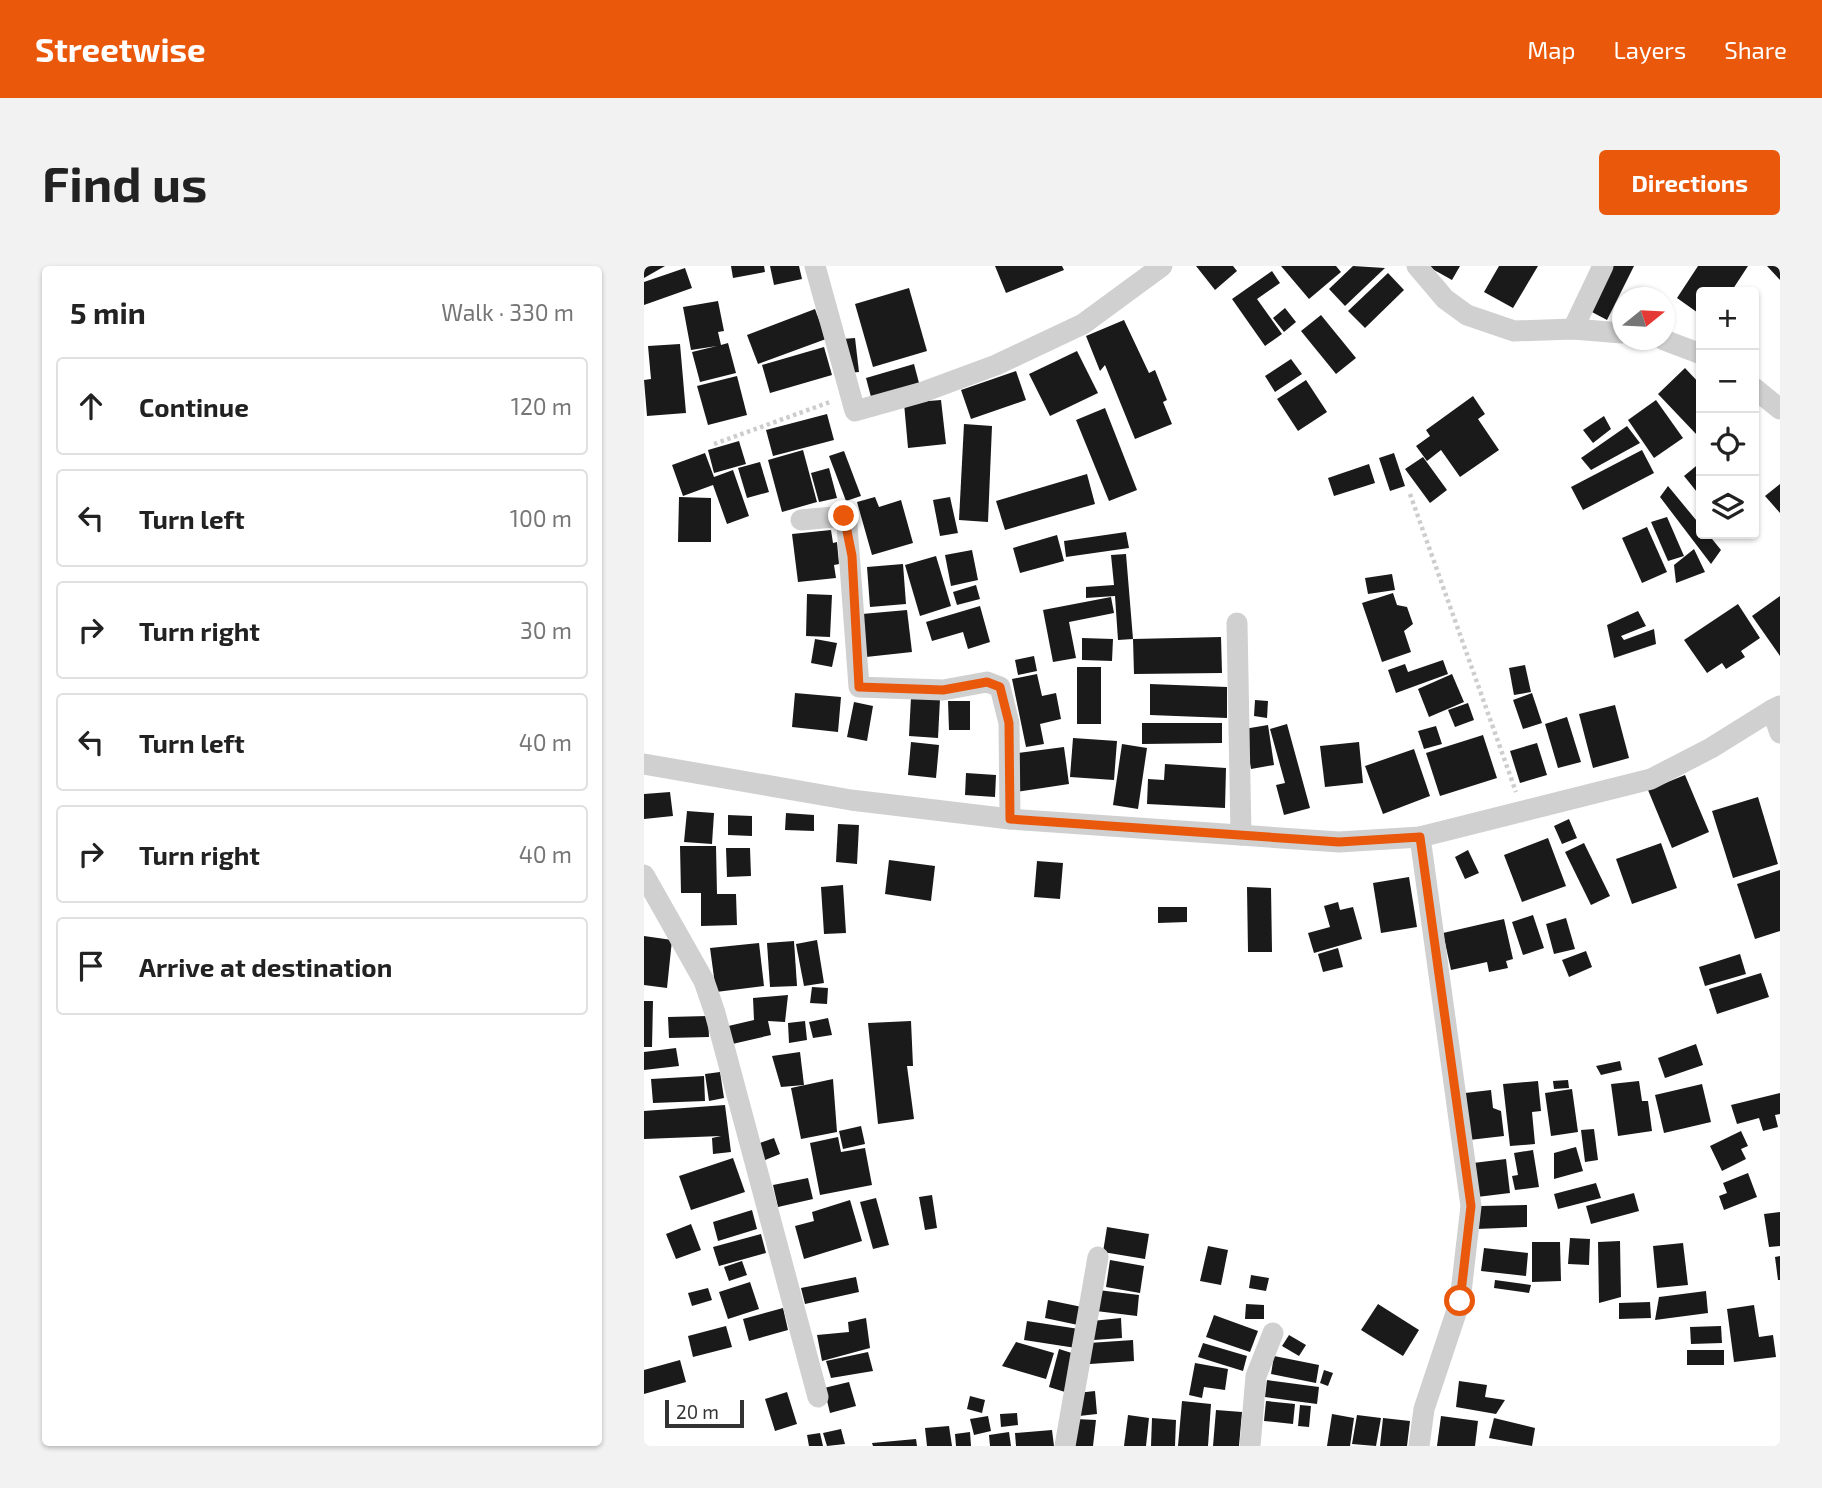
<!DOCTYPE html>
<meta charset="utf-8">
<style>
:root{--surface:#fff;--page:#f2f2f2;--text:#222;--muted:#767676;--line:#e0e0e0;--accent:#ea580c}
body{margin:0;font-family:"Exo 2",sans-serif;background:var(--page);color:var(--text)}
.controls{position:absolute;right:21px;top:21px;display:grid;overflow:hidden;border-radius:7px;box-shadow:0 2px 5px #0004}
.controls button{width:63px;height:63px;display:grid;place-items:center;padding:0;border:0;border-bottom:2px solid var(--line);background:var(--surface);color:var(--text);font:35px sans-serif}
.compass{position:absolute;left:968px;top:21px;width:63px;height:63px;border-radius:50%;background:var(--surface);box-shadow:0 2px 5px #0004;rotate:72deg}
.scale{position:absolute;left:21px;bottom:18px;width:79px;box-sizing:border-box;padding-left:7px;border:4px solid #333;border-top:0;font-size:19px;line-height:24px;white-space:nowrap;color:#333;-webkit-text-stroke:5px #fff;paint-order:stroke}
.stop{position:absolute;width:21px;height:21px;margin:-16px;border:5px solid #ea580c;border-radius:50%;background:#fff}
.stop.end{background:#ea580c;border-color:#fff;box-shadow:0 2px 7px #0008}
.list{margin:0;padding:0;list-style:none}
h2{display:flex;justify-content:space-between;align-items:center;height:91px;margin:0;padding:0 28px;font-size:30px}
h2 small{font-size:23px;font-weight:400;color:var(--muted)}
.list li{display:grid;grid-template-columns:46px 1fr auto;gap:21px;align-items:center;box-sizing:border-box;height:98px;margin:0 14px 14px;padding:0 14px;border:2px solid var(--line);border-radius:7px}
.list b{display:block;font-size:26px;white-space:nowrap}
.list em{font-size:23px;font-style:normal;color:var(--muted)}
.icon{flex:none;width:38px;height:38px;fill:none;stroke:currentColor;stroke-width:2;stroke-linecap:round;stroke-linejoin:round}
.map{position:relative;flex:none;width:1136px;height:1180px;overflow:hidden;border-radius:7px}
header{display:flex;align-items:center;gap:42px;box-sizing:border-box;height:98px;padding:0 35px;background:var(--accent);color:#fff}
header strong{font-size:33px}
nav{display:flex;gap:38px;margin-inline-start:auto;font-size:24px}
.intro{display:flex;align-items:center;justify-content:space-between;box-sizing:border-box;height:168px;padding:0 42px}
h1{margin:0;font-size:49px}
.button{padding:18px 32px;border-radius:7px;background:var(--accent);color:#fff;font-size:24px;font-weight:700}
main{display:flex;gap:42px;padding:0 42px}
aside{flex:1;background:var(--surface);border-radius:7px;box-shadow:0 2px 5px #0004}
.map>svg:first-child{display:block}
.building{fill:#1a1a1a}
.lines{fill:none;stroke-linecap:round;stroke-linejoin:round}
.path{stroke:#cdcdcd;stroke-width:4.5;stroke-dasharray:3.5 3.5;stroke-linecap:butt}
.street{stroke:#d0d0d0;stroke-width:21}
.route{stroke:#ea580c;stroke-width:9}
</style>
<header>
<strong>Streetwise</strong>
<nav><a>Map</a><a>Layers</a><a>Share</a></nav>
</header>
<div class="intro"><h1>Find us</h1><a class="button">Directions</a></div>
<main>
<aside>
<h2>5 min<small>Walk · 330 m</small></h2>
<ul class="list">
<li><svg class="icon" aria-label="ahead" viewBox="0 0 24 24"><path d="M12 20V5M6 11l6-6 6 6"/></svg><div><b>Continue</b></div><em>120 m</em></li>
<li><svg class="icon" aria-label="left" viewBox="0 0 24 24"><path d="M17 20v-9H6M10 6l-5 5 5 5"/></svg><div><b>Turn left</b></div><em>100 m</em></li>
<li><svg class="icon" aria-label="right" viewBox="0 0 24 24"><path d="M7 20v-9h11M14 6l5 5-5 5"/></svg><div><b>Turn right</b></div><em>30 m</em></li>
<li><svg class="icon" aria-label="left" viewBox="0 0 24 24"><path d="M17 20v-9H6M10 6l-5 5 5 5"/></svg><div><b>Turn left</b></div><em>40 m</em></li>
<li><svg class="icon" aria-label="right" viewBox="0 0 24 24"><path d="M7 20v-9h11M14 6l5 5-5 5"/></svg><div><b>Turn right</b></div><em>40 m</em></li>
<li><svg class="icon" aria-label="arrive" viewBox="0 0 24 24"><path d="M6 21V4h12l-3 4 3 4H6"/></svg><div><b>Arrive at destination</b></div></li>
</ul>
</aside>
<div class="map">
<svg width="1136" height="1180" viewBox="0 0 1136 1180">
<rect width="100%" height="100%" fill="#fff"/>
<!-- building -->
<g class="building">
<path d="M0,0H21L0,12Z"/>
<path d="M87,0H120L121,6L89,12Z"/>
<path d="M126,0H155L158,13L130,19Z"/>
<path d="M351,0H418L420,4L362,27Z"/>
<path d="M552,0H589L593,5L571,24Z"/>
<path d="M637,0H692L697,6L665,33Z"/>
<path d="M709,0L741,2L701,40L685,23Z"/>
<path d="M783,0H816L808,14Z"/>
<path d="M855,0H894L869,42L840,26Z"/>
<path d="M968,0H990L963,54L946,45Z"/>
<path d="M1054,0H1104L1087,26H1057V49L1033,32Z"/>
<path d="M1123,0H1136V14Z"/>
<path d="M41,2L48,22L0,39V16Z"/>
<path d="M628,5L636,17L613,33L638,68L621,80L588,33Z"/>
<path d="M744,7L760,24L721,62L704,45Z"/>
<path d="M265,22L283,85L229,101L211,38Z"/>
<path d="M74,35L80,65L74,66L77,79L84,77L92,107L56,116L48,86L73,80L47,84L39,41Z"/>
<path d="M641,42L652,56L640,66L629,52Z"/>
<path d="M171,43L182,73L114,98L103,69Z"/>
<path d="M677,49L712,92L692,108L657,65Z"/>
<path d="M480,54L505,107L511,104L523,134L519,136L528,158L491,173L461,99L456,105L442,70Z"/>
<path d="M211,72L215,106L203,107L198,73Z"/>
<path d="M36,78L42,147L3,150L0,114L7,113L4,80Z"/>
<path d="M180,81L188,109L126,127L118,99Z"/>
<path d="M433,85L454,127L406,150L385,108Z"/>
<path d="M647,93L658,108L631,126L621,110Z"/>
<path d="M270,98L275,117L227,131L222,112Z"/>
<path d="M1041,102L1057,119V165L1053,169L1014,128Z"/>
<path d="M372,105L382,134L327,153L317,124Z"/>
<path d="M93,110L103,149L64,159L53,120Z"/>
<path d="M662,114L683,146L654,165L633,133Z"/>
<path d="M829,130L841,148L834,153L855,184L816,211L797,184L783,195L772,180L786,170L782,164Z"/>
<path d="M297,134L302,178L264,182L260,137Z"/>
<path d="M1012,134L1039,172L1010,192L984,154Z"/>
<path d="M461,142L493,224L465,235L432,154Z"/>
<path d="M183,148L190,174L129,190L122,164Z"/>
<path d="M960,150L967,163L949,177L939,164Z"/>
<path d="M320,158L348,160L344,256L315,254Z"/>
<path d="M983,160L996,177L947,204L937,192Z"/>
<path d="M95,175L102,198L70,207L64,184Z"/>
<path d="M159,184L173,236L138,246L124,194Z"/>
<path d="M998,184L1010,207L939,244L927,221Z"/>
<path d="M200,185L217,230L202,235L185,190Z"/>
<path d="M61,187L70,211L89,204L105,250L83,258L69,219L39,230L28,199Z"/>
<path d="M750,187L761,220L746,225L735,192Z"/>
<path d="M779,191L803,224L786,237L761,203Z"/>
<path d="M116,196L125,226L103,232L94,202Z"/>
<path d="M1057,196V231L1040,210Z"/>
<path d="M725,198L731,217L690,230L684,212Z"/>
<path d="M185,202L193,232L175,236L167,207Z"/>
<path d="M443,208L451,238L361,264L352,235Z"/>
<path d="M1136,218V247L1121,230Z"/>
<path d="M1024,220L1057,260V268H1064L1077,284L1067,298L1016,231Z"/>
<path d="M35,231L67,232V276H34Z"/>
<path d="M231,231L235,241L257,234L269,277L228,289L213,236Z"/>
<path d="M306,231L314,267L296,270L289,234Z"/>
<path d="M1023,251L1040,290L1024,295L1007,256Z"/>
<path d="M1003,261L1023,306L998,317L978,272Z"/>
<path d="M187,264L189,277L193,276L195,298L190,299L192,312L154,316L148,268Z"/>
<path d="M482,266L485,282L422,291L420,275Z"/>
<path d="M413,269L420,295L376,307L369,282Z"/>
<path d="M1050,283L1061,306L1032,317L1030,299Z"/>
<path d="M328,284L334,314L307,320L301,289Z"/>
<path d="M482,288L489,373L474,374L471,330L442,332V321L470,319L467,289Z"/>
<path d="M292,290L307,340L276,350L261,299Z"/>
<path d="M259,298L262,338L226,341L223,301Z"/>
<path d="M748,308L751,324L724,328L721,312Z"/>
<path d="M332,319L336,333L313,339L309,326Z"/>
<path d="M749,327L753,339L763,341L769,358L760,365L767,386L738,396L718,337Z"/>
<path d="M163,328L188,329L186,371L162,370Z"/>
<path d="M1136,330V390L1108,350Z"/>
<path d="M467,331L470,347L425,356L432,392L409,396L399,344Z"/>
<path d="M1094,338L1116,372L1097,385L1101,391L1082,403L1078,397L1063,407L1040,374Z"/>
<path d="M336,340L346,376L324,383L319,366L288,375L282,356Z"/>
<path d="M263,344L268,386L222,391L218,348Z"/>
<path d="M994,345L1002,360L977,370L980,374L1010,363L1012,378L970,392L963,359Z"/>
<path d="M577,371L578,407L490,408L489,373Z"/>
<path d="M438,372L469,373L468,395L438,394Z"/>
<path d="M171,373L193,377L188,401L167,397Z"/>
<path d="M390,390L393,405L374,409L371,394Z"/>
<path d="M799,394L804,408L752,427L744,404L761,398L764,406Z"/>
<path d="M881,399L887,426L870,429L865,402Z"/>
<rect x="433" y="401" width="24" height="57"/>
<path d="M393,408L398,430L412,427L417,453L396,458L400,478L382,481L368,413Z"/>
<path d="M808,408L820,436L785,451L774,423Z"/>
<path d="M506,418L583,421V452L506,449Z"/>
<path d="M151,427L197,431L194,466L148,461Z"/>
<path d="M888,427L898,457L879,463L869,434Z"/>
<path d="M267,431L296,433L294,472L265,470Z"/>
<path d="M611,434L624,435L623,452L610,450Z"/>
<path d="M304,435H326V464H305Z"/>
<path d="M210,436L229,440L223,475L203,471Z"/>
<path d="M824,437L830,454L811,461L804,444Z"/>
<path d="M971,439L985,492L949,502L935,448Z"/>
<path d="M923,451L937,496L914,502L901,458Z"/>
<path d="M498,457H578V477L498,478Z"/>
<path d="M643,458L666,542L640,549L632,519L641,517L626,463Z"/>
<path d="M624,459L630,499L607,503L600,463Z"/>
<path d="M792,460L798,478L780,483L774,465Z"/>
<path d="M839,469L853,512L796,530L782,487Z"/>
<path d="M429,472L473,475L470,514L426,511Z"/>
<path d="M267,476L295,479L292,512L264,509Z"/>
<path d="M715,476L719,517L681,521L676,480Z"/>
<path d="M893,477L903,509L876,517L866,485Z"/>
<path d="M478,478L503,482L494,543L469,539Z"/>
<path d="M420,481L425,518L372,526L366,488Z"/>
<path d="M770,483L786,530L739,548L721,500Z"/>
<path d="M521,498L582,502L581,542L503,538L504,513L520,514Z"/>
<path d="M322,507L352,509L351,531L321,529Z"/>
<path d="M1041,509L1065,566L1028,582L1004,524Z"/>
<path d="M26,526L29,550L0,553V528Z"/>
<path d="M1114,531L1134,598L1089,612L1068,545Z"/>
<path d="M43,545L70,547L68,578L40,576Z"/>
<path d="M142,547L170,549V565L141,564Z"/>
<path d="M84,549L108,550V570L84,569Z"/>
<path d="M925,553L933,572L918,578L910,560Z"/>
<path d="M194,558L215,559L213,598L192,596Z"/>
<path d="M904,572L922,620L878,636L860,589Z"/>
<path d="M940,577L966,630L947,639L921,586Z"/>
<path d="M1017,577L1033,622L988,638L972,593Z"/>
<path d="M36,580H72L73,628H92L93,659L57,660V627H37Z"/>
<path d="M82,582H106L107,610L83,611Z"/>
<path d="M824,584L835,607L821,613L811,591Z"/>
<path d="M245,594L291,600L287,635L241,628Z"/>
<path d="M393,595L419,597L416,633L390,631Z"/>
<path d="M1136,604V665L1111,673L1093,618Z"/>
<path d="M765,611L773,661L737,667L729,617Z"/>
<path d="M199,619L202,667L180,668L177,621Z"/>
<path d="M603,621L627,622L628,686H604Z"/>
<path d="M694,636L696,644L709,641L718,673L670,687L664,667L686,661L680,640Z"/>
<path d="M514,641H543V656L514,657Z"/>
<path d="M889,649L900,682L879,689L868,656Z"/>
<path d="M922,652L931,683L910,688L902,658Z"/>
<path d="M860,653L869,693L862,695L864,702L845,706L843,696L807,704L799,667Z"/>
<path d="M0,670L28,674L23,722L0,719Z"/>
<path d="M173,674L180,717L160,720L152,678Z"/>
<path d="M150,675L153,720L126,721L123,677Z"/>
<path d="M115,677L120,720L72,726L66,682Z"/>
<path d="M694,682L699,701L679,706L674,688Z"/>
<path d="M942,685L948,701L925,711L918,694Z"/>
<path d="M1096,688L1102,708L1061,720L1055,701Z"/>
<path d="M1117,707L1125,731L1073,748L1065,723Z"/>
<path d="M168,721L184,722L183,738L166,737Z"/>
<path d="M144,729L141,756L124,755L127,769L84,779L80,761L110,754L109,732Z"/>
<path d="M0,735H9L8,781H0Z"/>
<path d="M64,750L65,771L25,772L24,751Z"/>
<path d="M184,752L188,769L169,772L165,756Z"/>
<path d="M161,755L163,774L145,777L144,757Z"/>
<path d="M267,755L269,800H263L270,853L234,858L224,757Z"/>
<path d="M1052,778L1059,799L1021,812L1014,792Z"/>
<path d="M32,782L35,800L0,804V786Z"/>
<path d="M156,786L160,819L137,821L128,790Z"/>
<path d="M976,795L978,804L957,809L952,800Z"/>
<path d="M76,806L80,832L65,835L61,808Z"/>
<path d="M60,810L61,835L9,837L7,813Z"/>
<path d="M189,813L193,866L157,873L147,822Z"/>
<path d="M924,814L925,822L910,823L909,815Z"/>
<path d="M894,815L897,845L888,846L891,878L866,880L859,818Z"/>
<path d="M995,815L998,835H1004L1008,865L974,870L967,818Z"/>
<path d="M1058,818L1067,856L1020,867L1011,829Z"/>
<path d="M928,823L934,866L907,870L901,827Z"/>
<path d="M847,824L849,842L857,845L860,870L825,874L821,827Z"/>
<path d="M1136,827V848L1131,849L1134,861L1119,865L1115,852L1093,858L1087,839Z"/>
<path d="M81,839L87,886L69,888L68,872L77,870L0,873V845Z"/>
<path d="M217,860L221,878L199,883L195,865Z"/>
<path d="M950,863L954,894L941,896L937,864Z"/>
<path d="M1097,865L1104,880L1097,883L1102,893L1078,905L1066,880Z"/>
<path d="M194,871L197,886L221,882L228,919L176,929L166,877Z"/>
<path d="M130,872L136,888L116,896L110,879Z"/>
<path d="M932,881L939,905L910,913V887Z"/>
<path d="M889,884L895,921L871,924L868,910L874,909L870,887Z"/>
<path d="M89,892L101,926L47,944L35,910Z"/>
<path d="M862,893L866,927L833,931L829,897Z"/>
<path d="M1104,907L1113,931L1080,944L1075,930L1083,927L1079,917Z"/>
<path d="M164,912L169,933L134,941L129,919Z"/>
<path d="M952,917L957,932L914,943L910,928Z"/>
<path d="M990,927L995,945L947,958L942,940Z"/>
<path d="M288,929L293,962L281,964L275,931Z"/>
<path d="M232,932L245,979L229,983L216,936Z"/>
<path d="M206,934L218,975L160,993L151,960L170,955L168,946Z"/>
<path d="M883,939V961L832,963L837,940Z"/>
<path d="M108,944L113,963L74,975L69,956Z"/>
<path d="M1136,946V980L1125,981L1120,948Z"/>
<path d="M47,958L57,984L32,993L22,968Z"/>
<path d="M463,961L505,968L501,993L459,986Z"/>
<path d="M117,968L122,987L75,1000L69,981Z"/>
<path d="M926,972L946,973L945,999L924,998Z"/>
<path d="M976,975L977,1031L955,1037L954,976Z"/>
<path d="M888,976H916L917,1015L888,1016Z"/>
<path d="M1039,977L1044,1019L1013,1022L1009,980Z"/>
<path d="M564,980L584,984L577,1019L556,1015Z"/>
<path d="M840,982L884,987L882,1010L837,1005Z"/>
<path d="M1136,990V1014H1134L1131,991Z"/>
<path d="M466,994L500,1000L496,1027L462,1021Z"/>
<path d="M98,995L103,1009L85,1015L80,1001Z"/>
<path d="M607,1009L625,1012L622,1025L605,1022Z"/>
<path d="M212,1011L215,1026L161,1038L157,1022Z"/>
<path d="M851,1014L887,1019L885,1027L850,1022Z"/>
<path d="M106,1016L115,1043L84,1053L75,1026Z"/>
<path d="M64,1022L68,1034L48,1040L44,1027Z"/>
<path d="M454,1024L495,1029L493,1050L452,1045Z"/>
<path d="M1062,1025L1064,1047L1011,1054L1015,1031Z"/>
<path d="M404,1034L438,1041L434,1059L401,1052Z"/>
<path d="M1006,1036L1007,1052L975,1053V1037Z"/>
<path d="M602,1038L620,1039V1053H601Z"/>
<path d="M734,1038L775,1064L759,1090L717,1064Z"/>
<path d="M1110,1039L1115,1071L1129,1069L1132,1091L1090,1096L1083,1043Z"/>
<path d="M139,1042L144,1064L105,1075L99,1053Z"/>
<path d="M570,1049L614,1065L606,1086L562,1071Z"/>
<path d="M222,1052L226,1082L178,1095L173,1069L205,1066L204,1056Z"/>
<path d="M477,1052L478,1072L450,1074L448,1055Z"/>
<path d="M383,1055L435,1063L432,1082L380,1074Z"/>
<path d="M82,1060L88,1081L49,1091L44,1070Z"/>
<path d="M1077,1060L1078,1077L1047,1078L1046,1061Z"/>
<path d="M645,1069L662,1079L655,1090L638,1080Z"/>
<path d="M489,1074L490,1095L446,1098L445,1077Z"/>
<path d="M372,1076L410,1087L402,1113L358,1100Z"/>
<path d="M559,1077L603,1090L599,1105L554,1091Z"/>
<path d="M415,1083L431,1088L421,1126L405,1121Z"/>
<rect x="1043" y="1084" width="37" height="15"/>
<path d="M224,1086L229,1105L187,1112L182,1095Z"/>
<path d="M630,1090L675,1099L672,1117L627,1108Z"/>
<path d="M36,1094L42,1116L0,1128V1104Z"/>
<path d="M551,1097L584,1103L581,1124L560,1121L558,1132L545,1129Z"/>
<path d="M680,1104L689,1107L684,1120L676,1117Z"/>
<path d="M623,1114L675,1121L673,1138L621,1131Z"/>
<path d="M815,1115L843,1119L841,1131L861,1134L852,1148L812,1141Z"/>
<path d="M205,1116L212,1140L186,1147L180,1122Z"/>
<path d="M451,1125L453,1148L435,1150L433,1127Z"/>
<path d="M143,1126L153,1158L131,1165L121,1133Z"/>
<path d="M326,1130L341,1134L338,1147L323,1143Z"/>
<path d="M538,1135L567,1138L564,1180H534Z"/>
<path d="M622,1135L651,1138L649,1158L620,1155Z"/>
<path d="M656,1139L667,1140L665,1161L654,1160Z"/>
<path d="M572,1144L598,1146L595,1180H569Z"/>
<path d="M373,1147L374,1159L357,1161L356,1148Z"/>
<path d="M688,1148L710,1152L706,1180H683Z"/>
<path d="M484,1149L505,1152L502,1180H480Z"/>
<path d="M713,1149L737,1152L732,1180L708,1178Z"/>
<path d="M344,1150L347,1165L330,1169L326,1153Z"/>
<path d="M797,1150L834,1155L831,1180H793Z"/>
<path d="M508,1152L532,1154L531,1180H507Z"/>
<path d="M739,1152L766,1155L763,1180H736Z"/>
<path d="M850,1152L891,1162L888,1180L845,1172Z"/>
<path d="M432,1153L452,1154L449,1180H429Z"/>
<path d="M305,1160L308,1180H283L281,1162Z"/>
<path d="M197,1163L201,1178L183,1180L179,1167Z"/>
<path d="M408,1164L410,1180H372L371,1167Z"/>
<path d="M326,1166L327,1180H312L311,1168Z"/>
<path d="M365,1166L367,1180H346L345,1169Z"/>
<path d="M176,1167L179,1180H165L163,1169Z"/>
<path d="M272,1173L273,1180H229L228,1177Z"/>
</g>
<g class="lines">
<!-- path -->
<g class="path">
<path d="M70,178L186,136"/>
<path d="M766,228L872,526"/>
</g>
<!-- street -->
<g class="street">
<path d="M171,0L211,145L279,126L352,99L439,58L518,0"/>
<path d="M773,0L801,33L823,49L870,65L929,63L978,67"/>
<path d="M929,63L959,0"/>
<path d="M1020,74L1057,88"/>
<path d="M1110,122L1136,143"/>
<path d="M157,254L200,250L203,259L215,421L299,424L343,416L356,421L365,457L366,553"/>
<path d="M593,357L597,569"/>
<path d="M1136,440L1128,444L1136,467"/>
<path d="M0,498L207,534L366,553L695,576L776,571L1007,513L1067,482L1128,444"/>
<path d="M0,609L60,715L71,747L174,1131"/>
<path d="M421,1180L454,991"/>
<path d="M606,1180L612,1110L629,1067"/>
<path d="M775,1180L780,1143L816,1035L827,940L776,571"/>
</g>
</g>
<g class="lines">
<!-- route -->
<path class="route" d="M200,250L208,290L215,421L299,424L343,416L356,421L365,457L366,553L695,576L776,571L827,940L816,1035"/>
</g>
</svg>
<div class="controls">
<button>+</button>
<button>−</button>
<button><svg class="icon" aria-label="locate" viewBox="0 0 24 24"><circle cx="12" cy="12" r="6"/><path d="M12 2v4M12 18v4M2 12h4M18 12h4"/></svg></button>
<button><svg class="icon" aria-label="layers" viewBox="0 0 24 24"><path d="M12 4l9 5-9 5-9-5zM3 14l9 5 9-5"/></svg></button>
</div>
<svg class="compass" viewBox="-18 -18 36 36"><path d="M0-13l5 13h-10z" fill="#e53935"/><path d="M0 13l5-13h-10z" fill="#767676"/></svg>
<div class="scale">20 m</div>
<div class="stop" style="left:816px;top:1035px"></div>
<div class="stop end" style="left:200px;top:250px"></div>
</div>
</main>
